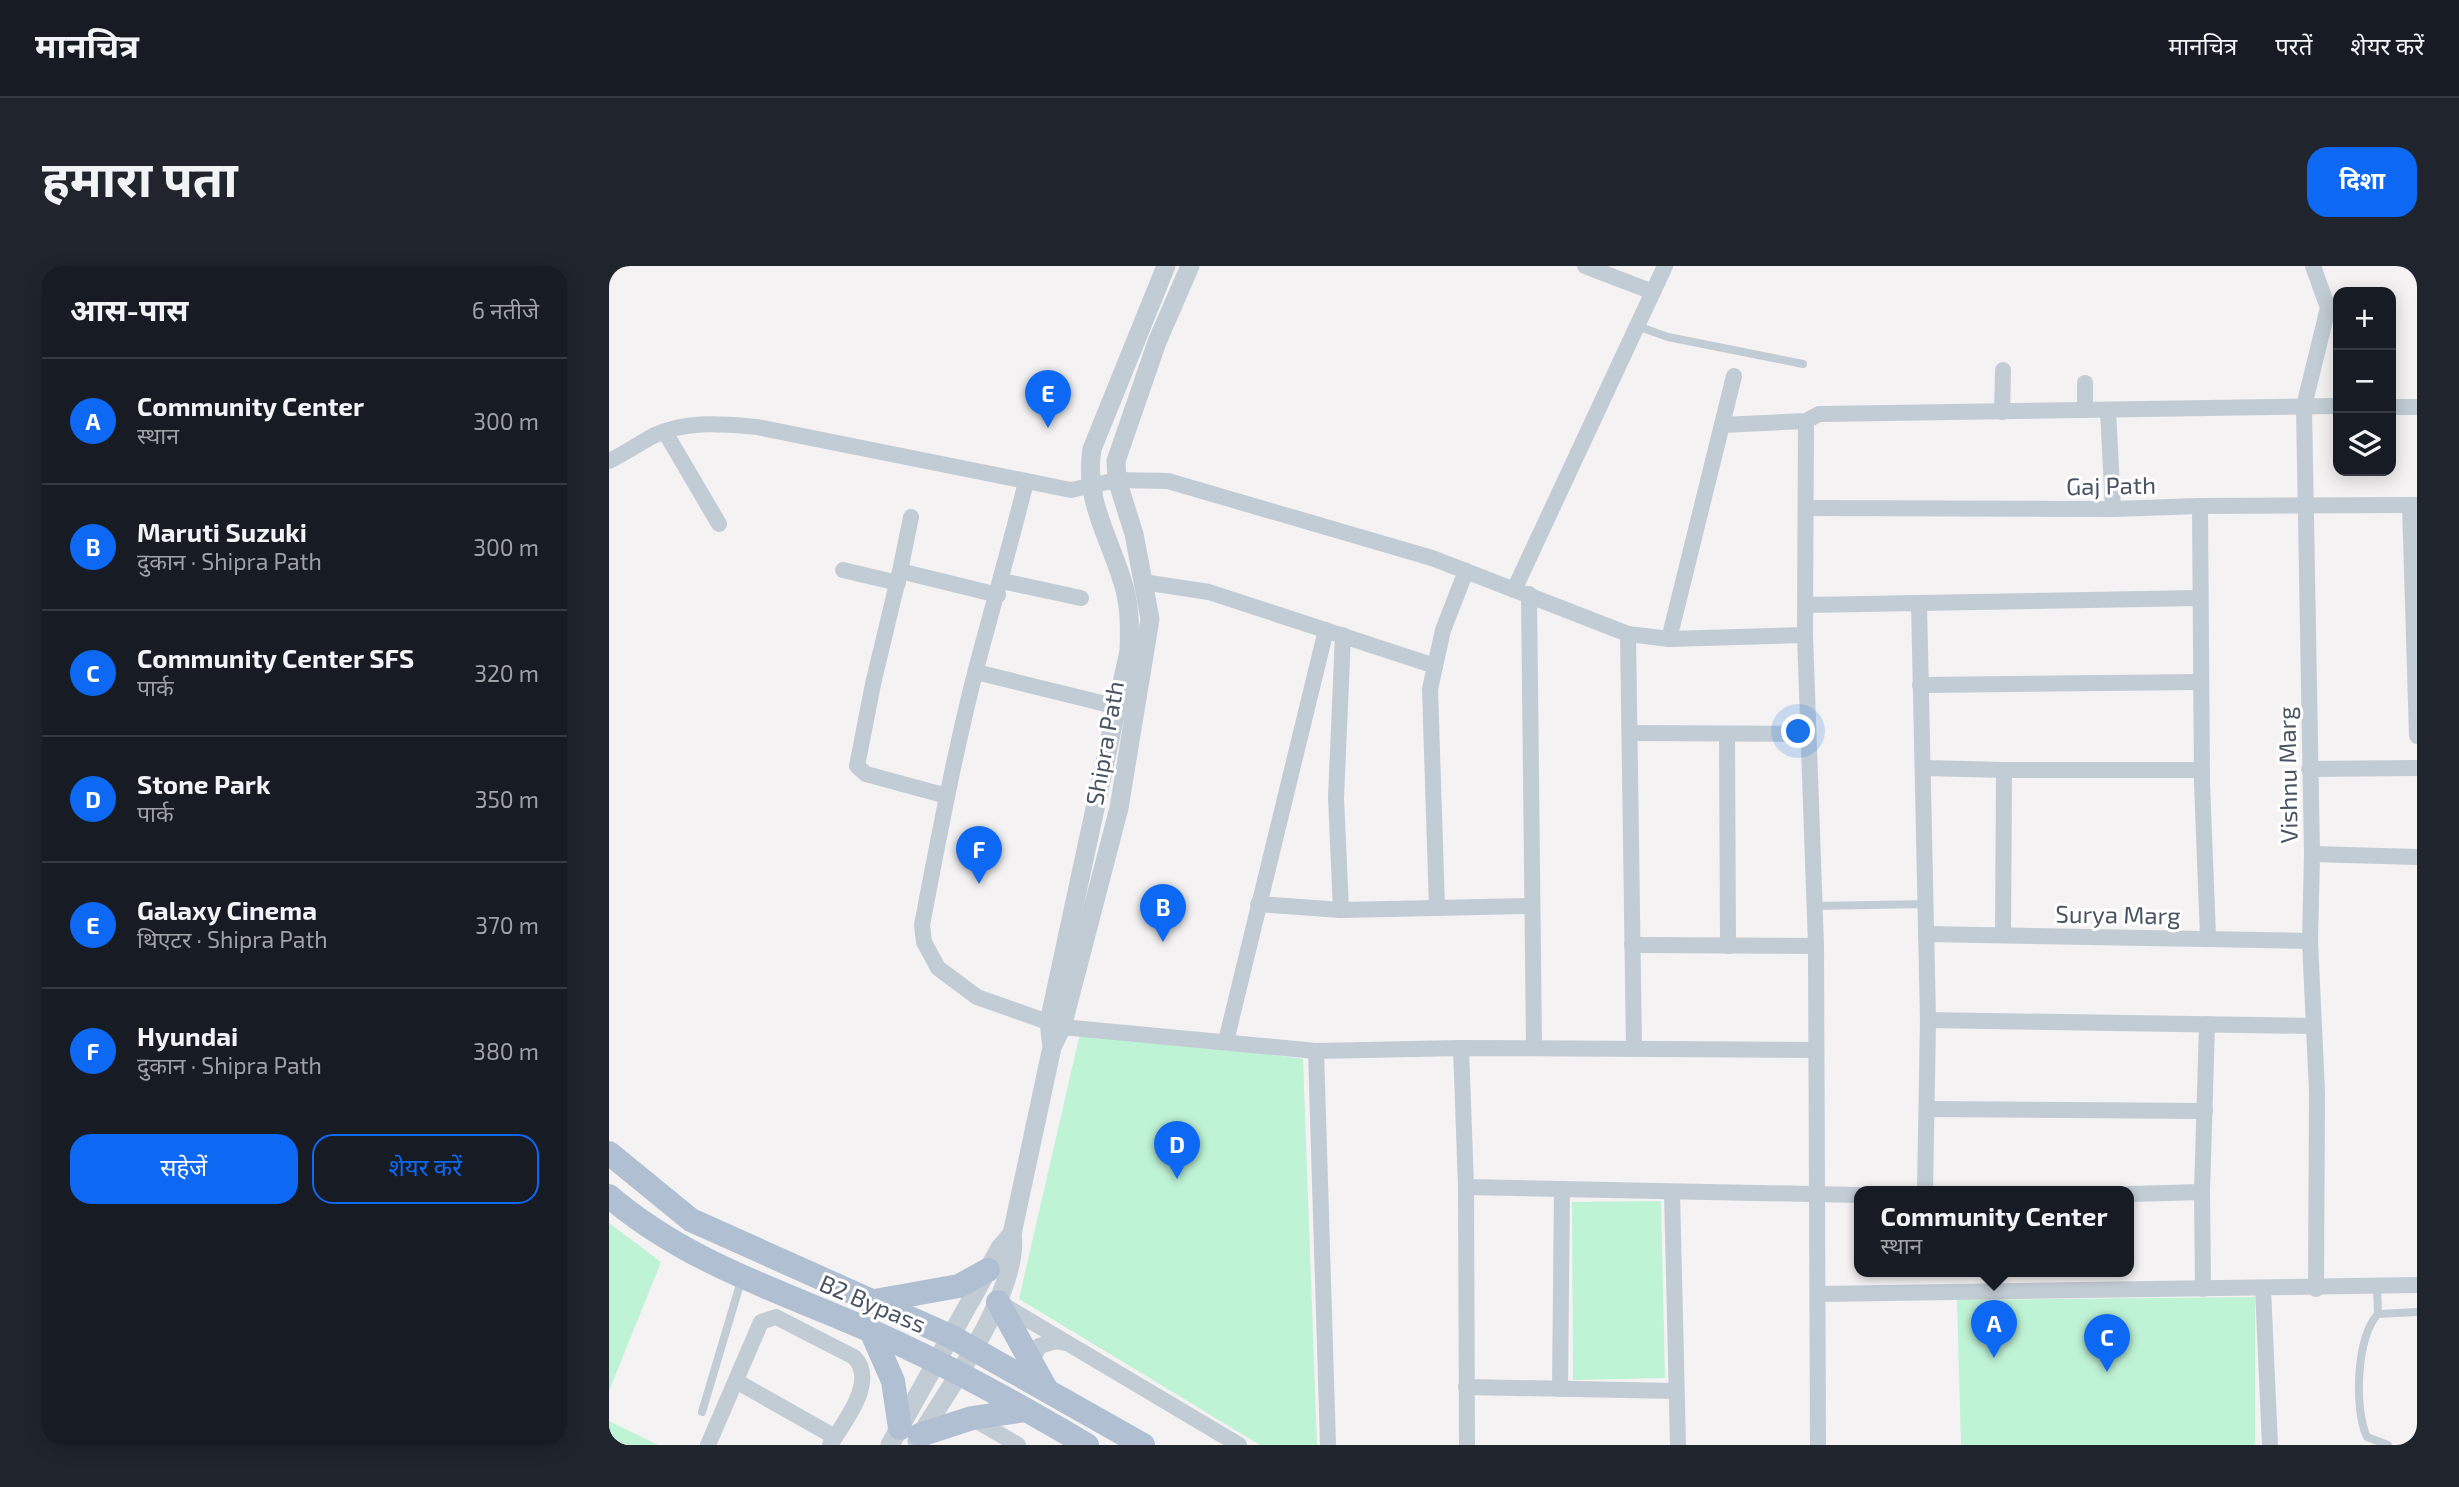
<!DOCTYPE html>
<html lang="hi">
<meta charset="utf-8">
<style>
:root{--surface:#171b24;--page:#20242c;--text:#f1f3f6;--muted:#9ea1a6;--line:#363941;--accent:#0d68f4}
body{margin:0;font-family:"Exo 2","Noto Sans Devanagari",sans-serif;background:var(--page);color:var(--text)}
.controls{position:absolute;right:21px;top:21px;display:grid;overflow:hidden;border-radius:14px;box-shadow:0 4px 18px #0003}
.controls button{width:63px;height:63px;display:grid;place-items:center;padding:0;border:0;border-bottom:2px solid var(--line);background:var(--surface);color:var(--text);font:35px sans-serif}
.you{position:absolute;left:1190px;top:466px;width:24px;height:24px;margin:-18px;border:5px solid #fff;border-radius:50%;background:#1a73e8;box-shadow:0 0 0 10px #1a73e833}
.badge{display:grid;place-items:center;width:46px;height:46px;border-radius:50%;background:var(--accent);color:#fff;font-size:23px;font-weight:700}
.pin{position:absolute;translate:-50% -58px;filter:drop-shadow(0 2px 4px #0008)}
.pin::after{content:'';position:absolute;top:37px;width:24px;height:21px;background:inherit;clip-path:polygon(0 0,100% 0,50% 100%)}
.popup{position:absolute;left:1245px;top:920px;width:280px;height:91px;box-sizing:border-box;display:grid;place-content:center;border-radius:14px;background:var(--surface);filter:drop-shadow(0 2px 5px #0005);font-size:23px;white-space:nowrap;color:var(--muted)}
.popup b{font-size:26px;color:var(--text)}
.popup::after{content:'';position:absolute;left:50%;top:100%;margin-left:-14px;border:14px solid transparent;border-top-color:var(--surface)}
.list{margin:0;padding:0;list-style:none}
h2{display:flex;justify-content:space-between;align-items:center;height:91px;margin:0;padding:0 28px;font-size:30px}
h2 small{font-size:23px;font-weight:400;color:var(--muted)}
.list li{display:grid;grid-template-columns:46px 1fr auto;gap:21px;align-items:center;box-sizing:border-box;height:126px;padding:0 28px;border-top:2px solid var(--line)}
.list b{display:block;font-size:26px;white-space:nowrap}
.list p{margin:0;font-size:23px;white-space:nowrap;color:var(--muted)}
.list em{font-size:23px;font-style:normal;color:var(--muted)}
.actions{display:flex;gap:14px;padding:21px 28px}
.actions a{flex:1;padding:16px 0;border:2px solid var(--accent);border-radius:21px;text-align:center;font-size:24px;color:var(--accent)}
.actions .main{background:var(--accent);color:#fff}
.icon{flex:none;width:38px;height:38px;fill:none;stroke:currentColor;stroke-width:2;stroke-linecap:round;stroke-linejoin:round}
.map{position:relative;flex:none;width:1808px;height:1179px;overflow:hidden;border-radius:21px}
header{display:flex;align-items:center;gap:42px;box-sizing:border-box;height:98px;padding:0 35px;background:var(--surface);border-bottom:2px solid var(--line)}
header strong{font-size:33px}
nav{display:flex;gap:38px;margin-inline-start:auto;font-size:24px}
.intro{display:flex;align-items:center;justify-content:space-between;box-sizing:border-box;height:168px;padding:0 42px}
h1{margin:0;font-size:49px}
.button{padding:18px 32px;border-radius:21px;background:var(--accent);color:#fff;font-size:24px;font-weight:700}
main{display:flex;gap:42px;padding:0 42px}
aside{flex:1;background:var(--surface);border-radius:21px;box-shadow:0 4px 18px #0003}
.map>svg:first-child{display:block}
.green{fill:#bff3d6}
.lines{fill:none;stroke-linecap:round;stroke-linejoin:round}
.service{stroke:#c2ccd4;stroke-width:8}
.minor{stroke:#c2ccd4;stroke-width:16}
.tertiary{stroke:#c2ccd4;stroke-width:19}
.primary{stroke:#b0c0d2;stroke-width:24}
.labels{text-anchor:middle;dominant-baseline:central;stroke-width:6;stroke-linejoin:round;paint-order:stroke}
.street-label{font-size:24px;fill:#485462;stroke:#fff}
</style>
<header>
<strong>मानचित्र</strong>
<nav><a>मानचित्र</a><a>परतें</a><a>शेयर करें</a></nav>
</header>
<div class="intro"><h1>हमारा पता</h1><a class="button">दिशा</a></div>
<main>
<aside>
<h2>आस-पास<small>6 नतीजे</small></h2>
<ul class="list">
<li><span class="badge">A</span><div><b>Community Center</b><p>स्थान</p></div><em>300 m</em></li>
<li><span class="badge">B</span><div><b>Maruti Suzuki</b><p>दुकान · Shipra Path</p></div><em>300 m</em></li>
<li><span class="badge">C</span><div><b>Community Center SFS</b><p>पार्क</p></div><em>320 m</em></li>
<li><span class="badge">D</span><div><b>Stone Park</b><p>पार्क</p></div><em>350 m</em></li>
<li><span class="badge">E</span><div><b>Galaxy Cinema</b><p>थिएटर · Shipra Path</p></div><em>370 m</em></li>
<li><span class="badge">F</span><div><b>Hyundai</b><p>दुकान · Shipra Path</p></div><em>380 m</em></li>
</ul>
<div class="actions"><a class="main">सहेजें</a><a>शेयर करें</a></div>
</aside>
<div class="map">
<svg width="1808" height="1179" viewBox="0 0 1808 1179">
<rect width="100%" height="100%" fill="#f4f2f2"/>
<!-- green -->
<g class="green">
<path d="M472,763L694,793L708,1179H651L410,1033Z"/>
<path d="M1052,935L1056,1112L964,1114L963,936Z"/>
<path d="M0,957L52,996L0,1125Z"/>
<path d="M1646,1031V1179H1352L1348,1034Z"/>
<path d="M0,1155L49,1179H0Z"/>
</g>
<g class="lines">
<!-- service -->
<g class="service">
<path d="M1028,60L1059,71L1194,98"/>
<path d="M1205,640L1317,638"/>
<path d="M1768,1021L1769,1048"/>
<path d="M93,1146L132,1015"/>
<path d="M1779,1179L1758,1171C1745,1144 1747,1070 1769,1048L1808,1046"/>
</g>
<!-- minor -->
<g class="minor">
<path d="M976,0L1044,26"/>
<path d="M1704,0L1719,42L1695,140L1703,588L1701,675L1708,826L1707,1023"/>
<path d="M1782,141H1808"/>
<path d="M1476,144V117"/>
<path d="M1499,144L1504,243"/>
<path d="M1393,146L1394,104"/>
<path d="M1197,155L1196,369L1207,680L1209,1179"/>
<path d="M1113,159L1197,155L1210,148L1729,140"/>
<path d="M56,166L110,258"/>
<path d="M0,195C15,188 29,178 44,170C76,154 113,158 148,161L462,224L508,214L559,215L823,292L1019,368L1060,373L1196,369"/>
<path d="M417,216C401,280 383,343 366,407C345,490 329,575 313,659L315,676L329,702L368,731L453,761L707,785L852,782L1207,784"/>
<path d="M1801,239L1808,470"/>
<path d="M1591,240L1593,517L1599,671"/>
<path d="M1198,242L1504,243L1591,240L1808,239"/>
<path d="M234,304L289,317"/>
<path d="M291,305L302,251"/>
<path d="M393,315L472,332"/>
<path d="M534,316L600,326L826,400"/>
<path d="M905,324L1056,0"/>
<path d="M920,328L925,782"/>
<path d="M1310,337L1590,332"/>
<path d="M1197,339L1310,337L1319,754L1316,926"/>
<path d="M1019,368L1025,783"/>
<path d="M1060,373L1125,110"/>
<path d="M367,406L517,443"/>
<path d="M1311,419L1592,416"/>
<path d="M1022,467L1198,468"/>
<path d="M1118,469L1119,680"/>
<path d="M1315,502L1395,504"/>
<path d="M1700,503L1808,502"/>
<path d="M338,530L257,508L248,500L264,418L291,305L389,329"/>
<path d="M1703,588L1808,591"/>
<path d="M649,638L732,644L922,640"/>
<path d="M828,642L821,423L834,364L857,305"/>
<path d="M732,644L727,532L734,369"/>
<path d="M1317,668L1701,675"/>
<path d="M1394,669L1395,504H1593"/>
<path d="M1023,679L1207,680"/>
<path d="M1319,754L1703,760"/>
<path d="M617,775L717,364"/>
<path d="M852,782L857,921L858,1179"/>
<path d="M707,785L719,1179"/>
<path d="M1318,843L1596,845"/>
<path d="M857,921L1250,929"/>
<path d="M1063,926L1069,1179"/>
<path d="M1520,928L1593,926"/>
<path d="M1594,1023L1593,926L1598,758"/>
<path d="M1654,1023L1661,1179"/>
<path d="M1210,1028L1808,1019"/>
<path d="M391,1037L630,1179"/>
<path d="M422,1097L430,1080L447,1075L456,1077"/>
<path d="M127,1115L226,1171"/>
<path d="M857,1121L1067,1125"/>
<path d="M951,1123L953,923"/>
<path d="M363,1152L409,1179"/>
<path d="M99,1179L152,1056L167,1051L245,1091C269,1115 235,1156 221,1179"/>
</g>
<!-- tertiary -->
<g class="tertiary">
<path d="M443,781L440,756L520,385C521,361 521,337 513,314C499,268 475,233 483,183L557,0"/>
<path d="M308,1175C337,1126 412,1024 403,968L443,781L453,761L510,542L541,353L525,268L508,214L507,195L548,76L581,0"/>
<path d="M281,1179L391,982L403,968"/>
</g>
<!-- primary -->
<g class="primary">
<path d="M0,887L82,954L343,1071L534,1179"/>
<path d="M0,930C77,996 171,1025 262,1065C337,1098 408,1138 478,1179"/>
<path d="M260,1036L350,1020L379,1004"/>
<path d="M389,1036L436,1121"/>
<path d="M262,1065L284,1115L291,1162"/>
<path d="M311,1169L363,1152L417,1144"/>
</g>
</g>
<g class="labels">
<!-- street labels -->
<g class="street-label">
<text transform="translate(1502 219) rotate(-1)">Gaj Path</text>
<text transform="translate(495 477) rotate(-80)">Shipra Path</text>
<text transform="translate(1678 509) rotate(-91)">Vishnu Marg</text>
<text transform="translate(1509 648) rotate(1)">Surya Marg</text>
<text transform="translate(264 1037) rotate(23)">B2 Bypass</text>
</g>
</g>
</svg>
<div class="controls">
<button>+</button>
<button>−</button>
<button><svg class="icon" aria-label="layers" viewBox="0 0 24 24"><path d="M12 4l9 5-9 5-9-5zM3 14l9 5 9-5"/></svg></button>
</div>
<div class="you"></div>
<div class="pin badge" style="left:1385px;top:1092px">A</div>
<div class="popup"><b>Community Center</b>स्थान</div>
<div class="pin badge" style="left:554px;top:676px">B</div>
<div class="pin badge" style="left:1498px;top:1106px">C</div>
<div class="pin badge" style="left:568px;top:913px">D</div>
<div class="pin badge" style="left:439px;top:162px">E</div>
<div class="pin badge" style="left:370px;top:618px">F</div>
</div>
</main>
